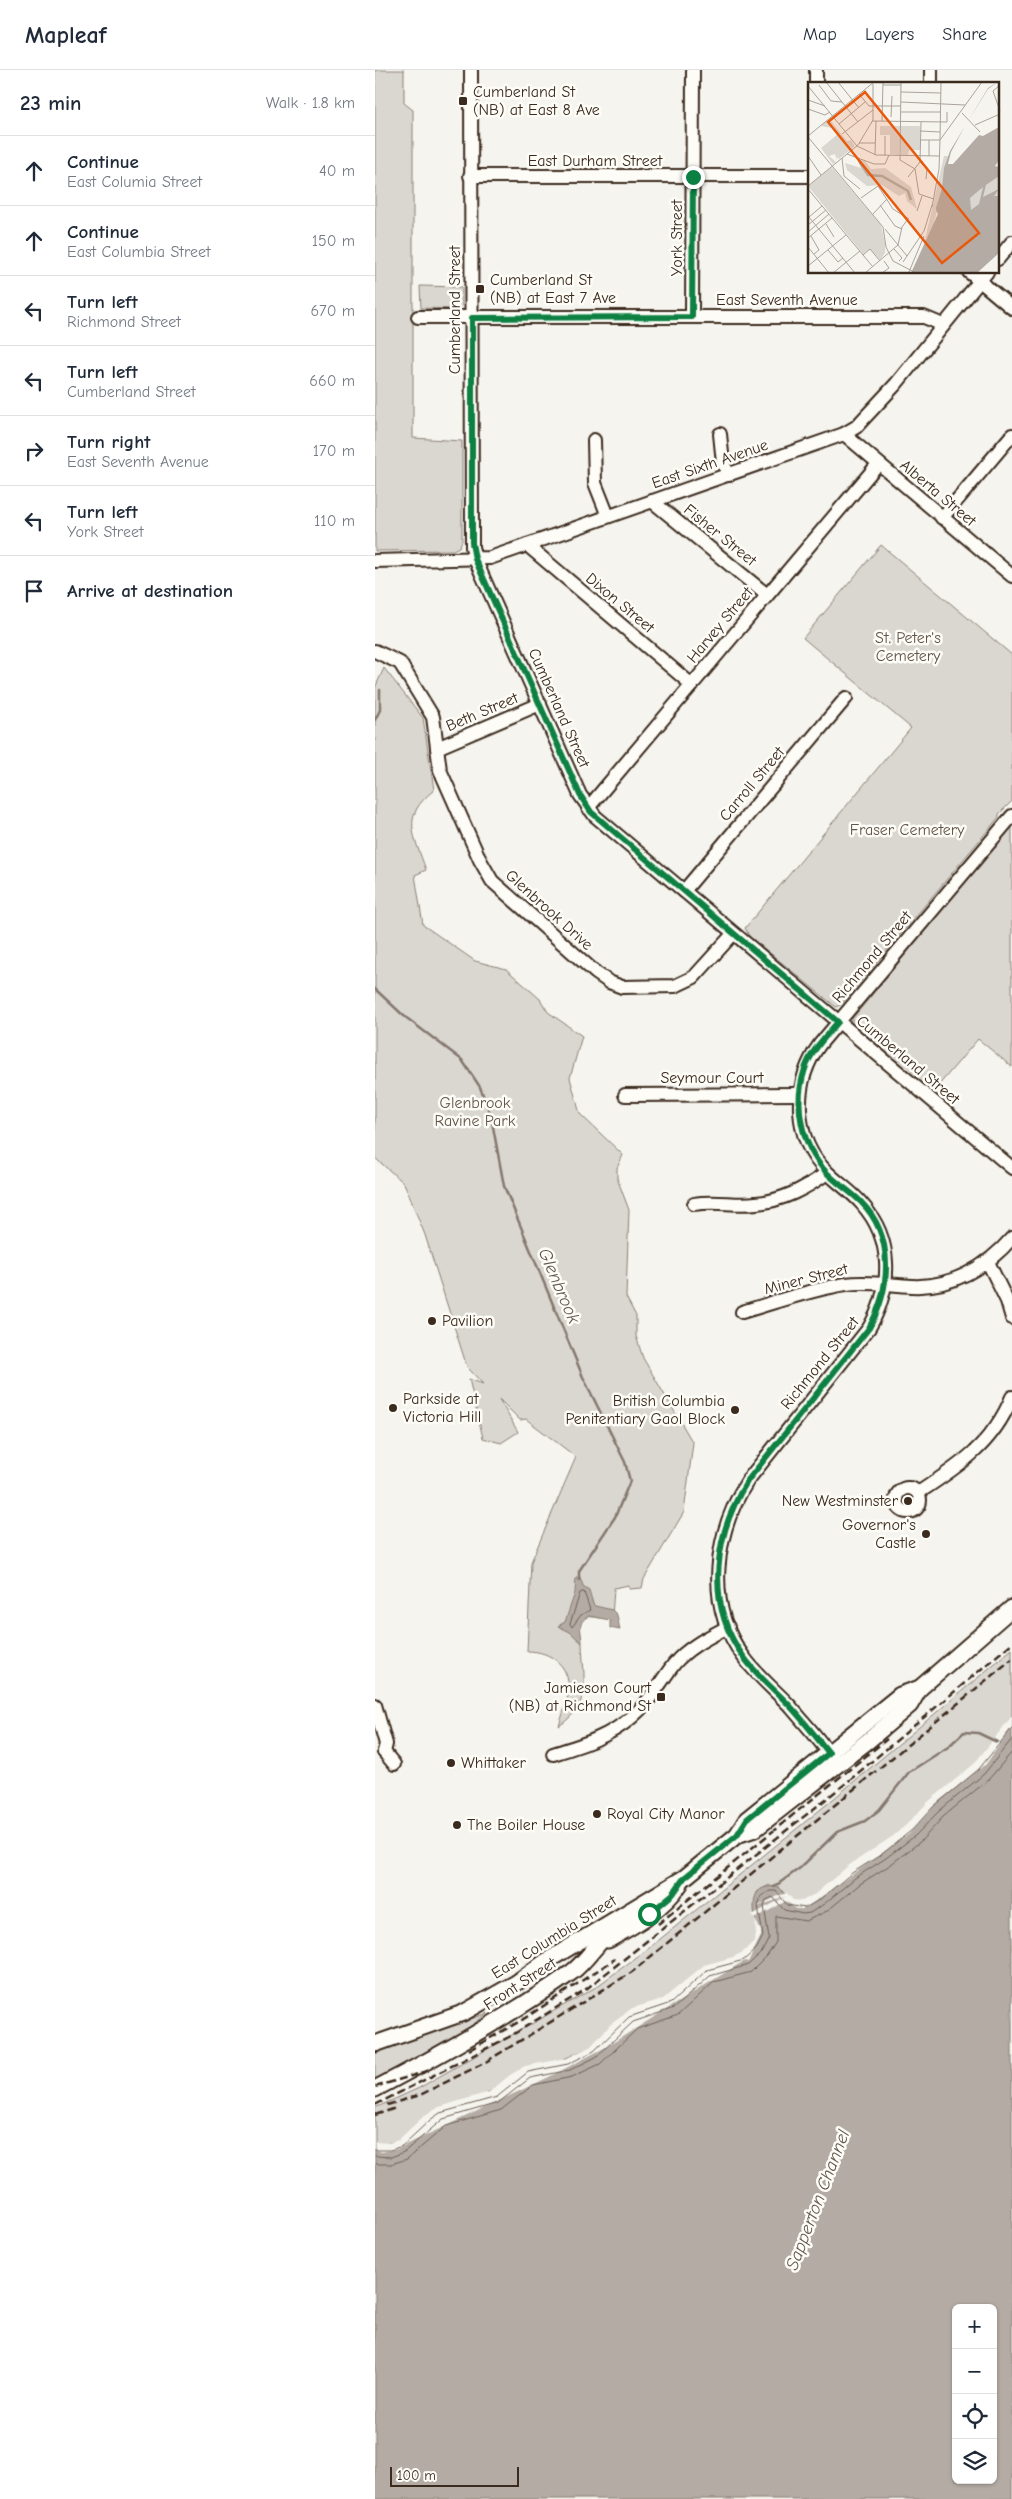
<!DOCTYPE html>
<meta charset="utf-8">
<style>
:root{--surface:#fff;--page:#f2f2f3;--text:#1f2937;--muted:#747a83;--line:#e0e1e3}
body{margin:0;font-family:"Comic Neue",sans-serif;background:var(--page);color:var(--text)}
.controls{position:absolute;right:15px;bottom:15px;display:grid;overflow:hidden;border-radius:8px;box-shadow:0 1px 4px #0004}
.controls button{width:45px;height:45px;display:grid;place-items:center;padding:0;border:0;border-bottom:1px solid var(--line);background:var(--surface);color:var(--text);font:25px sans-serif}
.scale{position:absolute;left:15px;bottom:12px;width:129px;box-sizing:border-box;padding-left:5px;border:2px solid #3b2a1e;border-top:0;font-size:14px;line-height:18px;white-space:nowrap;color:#3b2a1e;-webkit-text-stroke:4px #fdfcf7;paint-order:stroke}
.stop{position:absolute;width:15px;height:15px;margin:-11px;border:4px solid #0b8043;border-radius:50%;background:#fff}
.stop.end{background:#0b8043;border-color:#fff;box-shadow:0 1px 5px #0008}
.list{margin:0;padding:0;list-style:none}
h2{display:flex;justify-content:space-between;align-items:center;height:65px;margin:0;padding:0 20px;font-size:21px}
h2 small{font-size:16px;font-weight:400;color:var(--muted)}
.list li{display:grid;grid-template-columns:32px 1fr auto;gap:15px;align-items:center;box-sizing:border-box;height:70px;padding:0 20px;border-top:1px solid var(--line)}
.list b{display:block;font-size:19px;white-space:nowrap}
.list p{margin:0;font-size:16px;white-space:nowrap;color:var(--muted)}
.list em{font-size:16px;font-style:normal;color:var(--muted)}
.icon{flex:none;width:28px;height:28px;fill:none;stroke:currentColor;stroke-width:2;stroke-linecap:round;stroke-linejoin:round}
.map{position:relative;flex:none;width:637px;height:2429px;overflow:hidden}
header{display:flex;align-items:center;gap:30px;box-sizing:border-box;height:70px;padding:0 25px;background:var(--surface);border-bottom:1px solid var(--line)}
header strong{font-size:24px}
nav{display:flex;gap:28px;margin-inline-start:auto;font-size:18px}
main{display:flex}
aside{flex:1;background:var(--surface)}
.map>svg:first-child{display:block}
.green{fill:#dad6d0;stroke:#8a8077}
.water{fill:#b4aca4;stroke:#84786e;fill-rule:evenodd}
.pier{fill:#f5f4ee}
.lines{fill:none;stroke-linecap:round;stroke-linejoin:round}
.shore{stroke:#6b5e54;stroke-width:1}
.stream{stroke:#84786e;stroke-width:2.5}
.minor-casing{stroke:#3b2a1e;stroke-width:16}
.major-casing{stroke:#3b2a1e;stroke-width:19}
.minor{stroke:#fdfcf7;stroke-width:12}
.major{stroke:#fdfcf7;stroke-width:15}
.rail{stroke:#3b2a1e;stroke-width:2.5;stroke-dasharray:8 4;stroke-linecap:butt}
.route{stroke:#0b8043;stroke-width:6}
.poi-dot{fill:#3b2a1e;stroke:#fdfcf7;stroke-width:2}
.labels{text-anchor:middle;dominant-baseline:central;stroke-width:5;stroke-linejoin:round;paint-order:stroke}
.poi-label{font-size:16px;fill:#3b2a1e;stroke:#fdfcf7;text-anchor:start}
.street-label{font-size:16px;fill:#3b2a1e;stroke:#fdfcf7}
.park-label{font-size:16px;fill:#63554a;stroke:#fdfcf7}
.water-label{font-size:18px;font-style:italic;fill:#65584d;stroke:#fdfcf7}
.inset-river{fill:none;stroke:#b4aca4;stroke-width:2.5}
.inset-road{fill:none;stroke:#aba39b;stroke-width:1}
.view{fill:#e8590c;fill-opacity:0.15;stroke:#e8590c;stroke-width:2.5}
.inset-edge{fill:none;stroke:#3b2a1e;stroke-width:2.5}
</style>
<header>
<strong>Mapleaf</strong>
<nav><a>Map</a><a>Layers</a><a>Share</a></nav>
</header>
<main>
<aside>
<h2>23 min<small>Walk · 1.8 km</small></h2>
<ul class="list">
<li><svg class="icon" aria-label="ahead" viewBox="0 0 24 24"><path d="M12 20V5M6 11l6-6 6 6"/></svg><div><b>Continue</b><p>East Columia Street</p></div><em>40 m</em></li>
<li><svg class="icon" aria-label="ahead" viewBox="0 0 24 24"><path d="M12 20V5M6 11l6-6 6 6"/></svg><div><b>Continue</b><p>East Columbia Street</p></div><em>150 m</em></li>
<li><svg class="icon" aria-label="left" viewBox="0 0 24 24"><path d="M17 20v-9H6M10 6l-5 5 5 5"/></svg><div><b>Turn left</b><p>Richmond Street</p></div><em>670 m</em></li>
<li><svg class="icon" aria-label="left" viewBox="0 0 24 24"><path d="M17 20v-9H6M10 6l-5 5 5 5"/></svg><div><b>Turn left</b><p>Cumberland Street</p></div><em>660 m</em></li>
<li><svg class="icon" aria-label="right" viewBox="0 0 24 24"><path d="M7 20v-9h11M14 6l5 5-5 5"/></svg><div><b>Turn right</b><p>East Seventh Avenue</p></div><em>170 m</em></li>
<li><svg class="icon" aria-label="left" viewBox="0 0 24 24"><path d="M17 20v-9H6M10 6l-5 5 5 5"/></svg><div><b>Turn left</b><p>York Street</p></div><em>110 m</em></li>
<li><svg class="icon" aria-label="arrive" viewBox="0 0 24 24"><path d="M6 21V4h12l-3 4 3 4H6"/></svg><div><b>Arrive at destination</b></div></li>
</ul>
</aside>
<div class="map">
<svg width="637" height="2429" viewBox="0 0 637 2429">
<rect width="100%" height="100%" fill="#f5f4ee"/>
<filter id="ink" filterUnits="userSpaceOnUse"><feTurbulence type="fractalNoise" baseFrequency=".02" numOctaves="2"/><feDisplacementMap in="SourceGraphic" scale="10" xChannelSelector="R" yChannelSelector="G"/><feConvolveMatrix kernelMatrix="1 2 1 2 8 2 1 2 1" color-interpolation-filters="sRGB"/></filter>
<g filter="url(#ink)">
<!-- green -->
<g class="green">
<path d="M0,0H29V33L38,40V368L87,371V471L84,477L78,480L0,481Z"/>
<path d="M45,216L87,217V236L84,239L46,238Z"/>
<path d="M506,475L637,585V731L624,744V747L467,934L461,937L374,866L370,858L536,658L428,568Z"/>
<path d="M9,598L48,648L59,720C25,747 39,765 51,800L40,805L48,855L100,891L131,899L165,929L173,942L207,966L195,1008L205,1044L248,1085L242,1098V1108L254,1140L251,1227L261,1246V1266L268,1288L318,1373L309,1442L269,1509L267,1518L254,1519V1515L239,1518L237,1548L200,1546L203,1568L207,1573C208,1609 218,1633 184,1656C187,1646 191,1635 193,1625C197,1598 178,1581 152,1581L156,1492L201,1387L151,1349L145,1350L124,1329L143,1362L126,1373L108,1368L94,1309L108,1314L92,1297L50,1165L29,1113L0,1088V618Z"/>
<path d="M637,756V997L603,969L557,1023L477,955V949Z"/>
<path d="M637,1579V1649L601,1696L534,1756L429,1833L415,1831L394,1815L382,1822L383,1865L378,1875L366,1886L302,1921L217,1977L192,1989L163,1995L24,2072L0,2075V2038L44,2018L221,1917L274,1878L451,1735Z"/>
<path d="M113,1943C79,1970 40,1991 0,2009V1982Z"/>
</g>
<!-- water -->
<g class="water">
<path d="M205,1507L208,1516L214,1520L218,1534L220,1536L237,1540L242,1545L245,1560L235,1558V1550L214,1546C201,1552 207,1562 207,1573L195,1562L183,1556L190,1552L200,1523L201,1508Z"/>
<path d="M637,1649V2429H0V2075H15L96,2030L216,1977L366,1886L378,1875L383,1865C380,1844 369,1812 404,1817L415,1831L429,1833L504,1779L601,1696ZM581,2238H618V2410H581Z"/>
</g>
<!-- pier -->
<g class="pier">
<path d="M637,1646V1657L611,1694L564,1731L534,1764L429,1839H421L411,1831L379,1849L377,1845L410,1827L381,1837L403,1826L412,1823L418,1830L427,1831L440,1824L473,1796L518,1766L532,1754L553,1732L599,1694Z"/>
<path d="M380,1849L386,1861V1866L373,1892L370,1891L364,1894L231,1977L174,2007L22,2079L7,2082L0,2080V2072L14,2073L23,2070L50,2045L61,2038L114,2022L135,2005L150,1996L192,1988L216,1976L235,1955L257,1938L288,1929L329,1895L358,1887L368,1882L379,1871L381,1864Z"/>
</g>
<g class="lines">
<!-- shore -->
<g class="shore">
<path d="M209,1522L215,1540L206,1545L197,1557L195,1554L205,1523Z"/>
<path d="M0,2080H15L27,2076L55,2050L65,2043L122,2027L153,2002L193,1994L219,1981L254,1947L296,1933L332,1900L369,1890L382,1878L388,1866L383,1836L386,1826L395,1821H401L412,1835L430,1838L444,1830L477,1803L507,1784L537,1760L558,1737L604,1699L637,1658"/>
<path d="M0,2086L16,2087L29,2082L68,2049L123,2033L155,2008L195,2000L221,1987L258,1952L299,1938L335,1906L373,1895L387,1882L394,1868L389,1836L391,1830L398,1827L409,1840L428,1844L435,1843L449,1834L480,1808L511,1788L541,1765L563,1742L609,1704L637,1669"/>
<path d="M0,2094H16L32,2089L71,2056L126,2040L158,2015L197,2007L225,1994L262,1959L303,1945L339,1912L376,1902L392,1886L401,1872V1846L431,1851L452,1841L485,1814L515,1795L546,1771L568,1747L614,1709L637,1682"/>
</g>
<!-- stream -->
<g class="stream">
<path d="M0,650L5,640V620"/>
<path d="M0,919L29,946L87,990L105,1017L116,1046L129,1116L208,1307L250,1392L255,1411L240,1447L204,1501V1510"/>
<path d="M399,1817L425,1798L462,1762L490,1751L504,1740L534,1702L573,1677L589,1662L603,1663L622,1672"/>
</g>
<!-- minor casing -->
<g class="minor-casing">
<g id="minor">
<path d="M96,0L97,477L100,489L205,725L220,746L637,1098"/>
<path d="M441,0V14"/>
<path d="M556,14V0"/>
<path d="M95,106H434"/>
<path d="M623,189L637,172"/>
<path d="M594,202L637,238"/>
<path d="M43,247H549L568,255"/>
<path d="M317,247L318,0"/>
<path d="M345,364L348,393L354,405"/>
<path d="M469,364L637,506"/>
<path d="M219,370L220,413L233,446"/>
<path d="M277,431L392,525"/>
<path d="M567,448L637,365"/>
<path d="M152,475L317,615"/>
<path d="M0,491L115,488L469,364L481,357L521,314L612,202"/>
<path d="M0,581L25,593L58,647L65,700L105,790L117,811L221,903L234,912L247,917L300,916L319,907L358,864"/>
<path d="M62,678L165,634"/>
<path d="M213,738L503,394"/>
<path d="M309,821L471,628"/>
<path d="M250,1025L424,1024"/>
<path d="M319,1134C340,1130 361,1136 381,1133C408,1131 431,1118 452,1103"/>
<path d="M613,1192L632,1231L637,1248"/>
<path d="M367,1242C401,1232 437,1219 471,1214C493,1211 515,1215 537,1216C576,1218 612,1197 637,1168"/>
<circle cx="533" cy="1430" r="12"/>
<path d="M543,1423C584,1396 618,1374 637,1327"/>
<path d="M0,1635L11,1674L9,1682"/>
<path d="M9,1682L19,1694"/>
<path d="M178,1684C207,1675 234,1667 257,1647C275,1632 285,1612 299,1594C313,1577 334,1567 353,1557"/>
<path d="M459,1689C445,1671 430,1653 415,1636C399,1619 381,1605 368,1586C329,1533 340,1462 373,1410L494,1258C517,1218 519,1170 487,1134C477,1122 464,1114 453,1103C417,1069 417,1012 445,974L637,746"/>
</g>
</g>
<!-- major casing -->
<g class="major-casing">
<g id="major">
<path d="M362,1765L372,1749L525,1625L545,1618"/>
<path d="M233,1870C258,1856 289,1839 305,1814"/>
<path d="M0,1974L88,1943L141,1913L170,1892L309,1808L362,1765L380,1759L389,1752L494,1670L535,1635L545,1618L637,1538"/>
<path d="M0,2019C67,1984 135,1946 197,1902C213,1890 223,1870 240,1858"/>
</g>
</g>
<!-- minor -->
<use href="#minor" class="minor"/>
<!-- major -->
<use href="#major" class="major"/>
<!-- rail -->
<g class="rail">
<path d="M283,1854L512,1669"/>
<path d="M94,1980L147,1950L240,1889"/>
<path d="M0,2017L56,2000"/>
<path d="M0,2035L134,1967L210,1920L470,1714L637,1573"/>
<path d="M12,2035L45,2025L109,1993L257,1902L637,1589"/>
<path d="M0,2045L21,2038"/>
</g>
</g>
</g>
<g class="lines" filter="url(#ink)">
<!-- route -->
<path class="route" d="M274,1844L298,1824L309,1808L362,1765L372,1749L454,1683C441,1667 429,1651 415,1636C399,1619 381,1605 368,1586C329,1532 340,1462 373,1410L494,1258C516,1219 520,1166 486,1132C475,1121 461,1113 451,1102C426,1074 418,1035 430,999C436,981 451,966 463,952L216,742L205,725L100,489L97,473V248L317,247L318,107"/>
</g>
<!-- markers -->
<g class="poi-dot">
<rect x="83" y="26" width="10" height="10" rx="2.5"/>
<rect x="100" y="214" width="10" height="10" rx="2.5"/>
<circle cx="57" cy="1251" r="5"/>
<circle cx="18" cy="1338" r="5"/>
<circle cx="360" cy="1340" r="5"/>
<circle cx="533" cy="1431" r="5"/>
<circle cx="551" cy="1464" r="5"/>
<rect x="281" y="1622" width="10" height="10" rx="2.5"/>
<circle cx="76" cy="1693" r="5"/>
<circle cx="222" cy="1744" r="5"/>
<circle cx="82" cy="1755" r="5"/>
</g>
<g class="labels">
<!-- poi labels -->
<g class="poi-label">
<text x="98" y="22">Cumberland St<tspan x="98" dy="18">(NB) at East 8 Ave</tspan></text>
<text x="115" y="210">Cumberland St<tspan x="115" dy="18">(NB) at East 7 Ave</tspan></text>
<text x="67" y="1251">Pavilion</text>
<text x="28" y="1329">Parkside at<tspan x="28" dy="18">Victoria Hill</tspan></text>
<text x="350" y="1331" text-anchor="end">British Columbia<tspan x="350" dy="18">Penitentiary Gaol Block</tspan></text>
<text x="523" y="1431" text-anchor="end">New Westminster</text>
<text x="541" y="1455" text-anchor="end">Governor's<tspan x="541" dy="18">Castle</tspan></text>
<text x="276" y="1618" text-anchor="end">Jamieson Court<tspan x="276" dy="18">(NB) at Richmond St</tspan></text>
<text x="86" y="1693">Whittaker</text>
<text x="232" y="1744">Royal City Manor</text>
<text x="92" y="1755">The Boiler House</text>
</g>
<!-- street labels -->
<g class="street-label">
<text x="220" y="91">East Durham Street</text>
<text transform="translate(302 168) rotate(-90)">York Street</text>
<text x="412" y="230">East Seventh Avenue</text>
<text transform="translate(80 240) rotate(-90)">Cumberland Street</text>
<text transform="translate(335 394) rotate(-19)">East Sixth Avenue</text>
<text transform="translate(563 423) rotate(40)">Alberta Street</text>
<text transform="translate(345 465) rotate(39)">Fisher Street</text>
<text transform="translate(245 533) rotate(40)">Dixon Street</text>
<text transform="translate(345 555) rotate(-50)">Harvey Street</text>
<text transform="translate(184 638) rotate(66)">Cumberland Street</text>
<text transform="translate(107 642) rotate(-23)">Beth Street</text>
<text transform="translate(377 714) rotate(-50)">Carroll Street</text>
<text transform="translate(174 840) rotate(42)">Glenbrook Drive</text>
<text transform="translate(497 887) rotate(-50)">Richmond Street</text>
<text transform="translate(533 990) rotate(40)">Cumberland Street</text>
<text x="337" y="1008">Seymour Court</text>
<text transform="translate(431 1209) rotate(-14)">Miner Street</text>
<text transform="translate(445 1293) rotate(-51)">Richmond Street</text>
<text transform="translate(179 1867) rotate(-32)">East Columbia Street</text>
<text transform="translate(145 1914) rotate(-33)">Front Street</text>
</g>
<!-- park labels -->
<g class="park-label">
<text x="533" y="568">St. Peter's<tspan x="533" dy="18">Cemetery</tspan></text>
<text x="532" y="760">Fraser Cemetery</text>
<text x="100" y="1033">Glenbrook<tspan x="100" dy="18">Ravine Park</tspan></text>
</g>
<!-- water labels -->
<g class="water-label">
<text transform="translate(184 1216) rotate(67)">Glenbrook</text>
<text transform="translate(443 2130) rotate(-69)">Sapperton Channel</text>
</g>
</g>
<!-- overview -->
<g transform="translate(433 12)">
<rect width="191" height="191" fill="#f5f4ee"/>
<path d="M21,37L39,59L43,58L47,64L31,77L29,75V78L27,72L21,74L28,80L25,82L13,66L30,52L24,46L13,44ZM72,44H92L91,73L82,72V53H72ZM93,44H112V68H101L100,73H93ZM136,74H140L133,117L124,147L116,162ZM49,77L57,79L63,87L77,86L103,105L109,127L99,119L97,111L91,114L74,103L59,104L39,88L37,81L53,86ZM24,85L73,143L77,161V171L72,178L62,167L55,172L0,104ZM191,92V118L161,130V115Z" fill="#dad6d0"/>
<path d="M190,0L180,7L157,44L143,70L140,82H145L171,53L175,54L191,45V78L187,84L191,85V94L178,103L175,115L191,107L186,114H191V171L169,191H103L130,132L128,128L133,117L136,86L142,69L180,6ZM175,105L171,122L163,128L162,116Z" fill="#b4aca4" fill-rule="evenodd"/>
<path class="inset-river" d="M51,79L60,93L74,94L100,109L103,118M129,127L135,108"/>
<path class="inset-road" d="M18,0L50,40M30,0L51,26M93,0L92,78L107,87L111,112L126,117M11,3L23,19L34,20M75,3H93M192,3L185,9L192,29M0,4L49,64L68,73L132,74M93,10L133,11M51,12L61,24H93M0,18L17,24M93,20L157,23M0,27L17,33L22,30M93,30H133M154,31L172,50M83,35L84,14M64,39L139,40V30M74,39L75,0M31,42L57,20M167,43L192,32M112,49L132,50M34,52L65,28M0,54L66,0M0,55L75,145L78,165L85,179L108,191M112,58H132L133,0M51,61H67M39,72L66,82H77L81,73M67,73L68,39M77,73V54M0,74L13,93M121,74V58M34,76L36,94L52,107M112,80L119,87L118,97M100,95L112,80L113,40M0,104L50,63L65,38V2M0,107L65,185M53,116L70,104L85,127L101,137M72,123L87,144L94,147M124,125L131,87L132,58L174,0M109,129L114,114M65,132L79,117M0,134L47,191M1,135L14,124M18,142L26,155M0,143L18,128M77,147L99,174M0,150L21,132M3,154L11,168L6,172M0,156L24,136M90,163L94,145L100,137M0,165L21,191M86,167L94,176L91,179M20,168L30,180L35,176M55,173L62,167L72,179M95,180L116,149L124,123M0,184L38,153M101,190L116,154M25,191L52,169M57,191L90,163M74,191L81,186L76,179"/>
<path class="view" d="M57,10L171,151L134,181L20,40Z"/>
<rect width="191" height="191" class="inset-edge"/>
</g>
</svg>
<div class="controls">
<button>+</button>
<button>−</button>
<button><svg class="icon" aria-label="locate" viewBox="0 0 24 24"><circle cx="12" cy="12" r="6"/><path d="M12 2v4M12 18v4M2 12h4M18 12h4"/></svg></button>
<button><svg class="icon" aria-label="layers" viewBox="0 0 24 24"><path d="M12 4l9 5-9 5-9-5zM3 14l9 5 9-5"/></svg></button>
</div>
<div class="scale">100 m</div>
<div class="stop" style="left:274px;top:1844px"></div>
<div class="stop end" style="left:318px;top:107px"></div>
</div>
</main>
